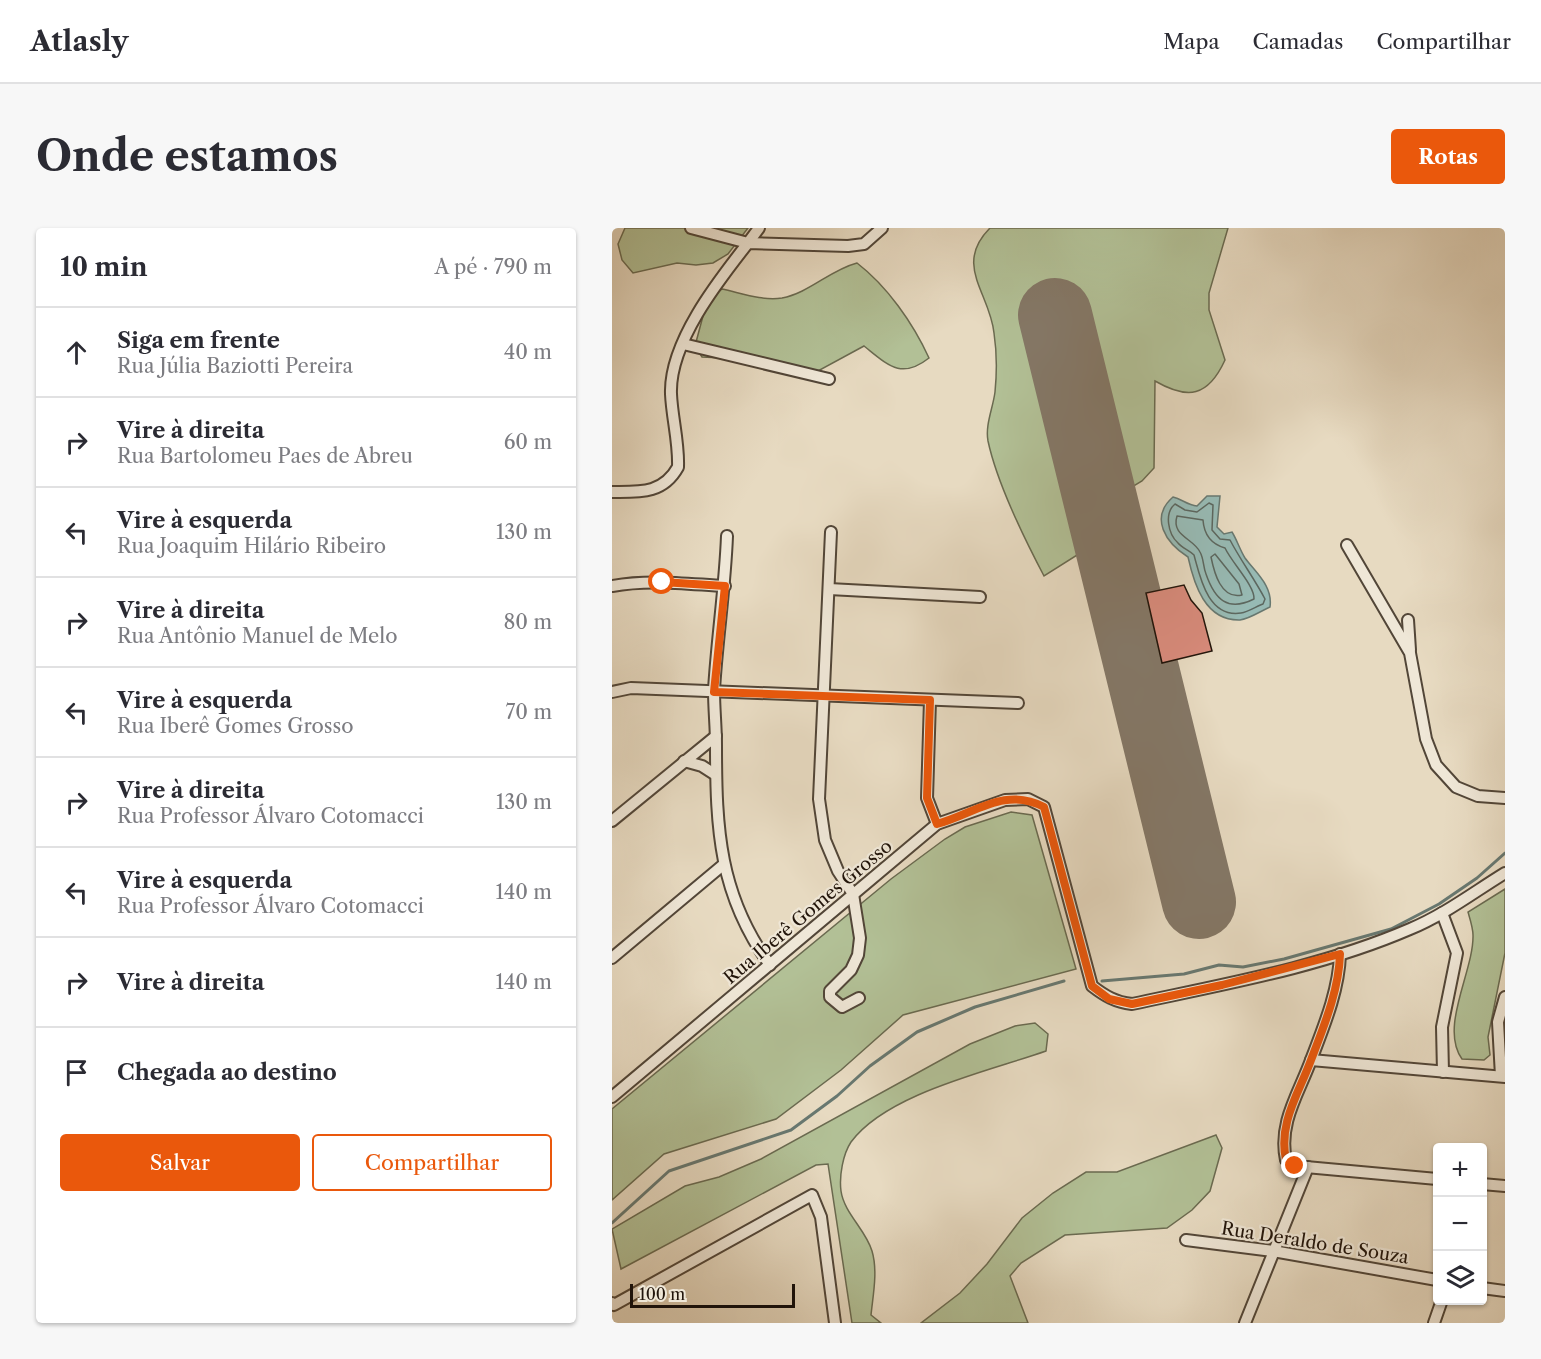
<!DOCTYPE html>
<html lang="pt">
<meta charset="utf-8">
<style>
:root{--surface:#fff;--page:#f7f7f7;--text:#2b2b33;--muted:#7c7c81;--line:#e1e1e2;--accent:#ea580c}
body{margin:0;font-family:"Libre Caslon Text",serif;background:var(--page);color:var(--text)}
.controls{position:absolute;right:18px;bottom:18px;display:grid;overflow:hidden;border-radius:6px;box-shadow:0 2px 4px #0004}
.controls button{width:54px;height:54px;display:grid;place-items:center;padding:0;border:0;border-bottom:2px solid var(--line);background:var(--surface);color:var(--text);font:30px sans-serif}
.scale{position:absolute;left:18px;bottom:15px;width:165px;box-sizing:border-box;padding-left:6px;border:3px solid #21140a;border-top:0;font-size:16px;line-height:21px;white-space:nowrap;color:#21140a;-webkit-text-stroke:4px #efe7d7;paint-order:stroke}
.stop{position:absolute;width:18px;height:18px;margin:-14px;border:4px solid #ea580c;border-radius:50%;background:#fff}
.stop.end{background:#ea580c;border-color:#fff;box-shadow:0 2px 6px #0008}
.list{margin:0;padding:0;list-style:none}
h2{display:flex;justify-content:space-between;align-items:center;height:78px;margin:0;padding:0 24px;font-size:26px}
h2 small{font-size:20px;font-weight:400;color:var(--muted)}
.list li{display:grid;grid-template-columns:39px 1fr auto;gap:18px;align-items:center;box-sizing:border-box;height:90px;padding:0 24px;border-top:2px solid var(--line)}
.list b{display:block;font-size:22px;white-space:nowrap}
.list p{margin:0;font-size:20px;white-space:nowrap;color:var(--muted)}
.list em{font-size:20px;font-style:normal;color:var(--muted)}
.actions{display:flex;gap:12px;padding:18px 24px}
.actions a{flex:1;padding:14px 0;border:2px solid var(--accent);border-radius:6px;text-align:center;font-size:21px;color:var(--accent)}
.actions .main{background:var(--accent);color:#fff}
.icon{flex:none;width:33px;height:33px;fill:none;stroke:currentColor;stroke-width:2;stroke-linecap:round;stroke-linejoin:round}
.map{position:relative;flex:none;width:893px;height:1095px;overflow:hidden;border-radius:6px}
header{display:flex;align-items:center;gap:36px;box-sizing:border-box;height:84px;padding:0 30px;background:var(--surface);border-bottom:2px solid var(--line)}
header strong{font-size:28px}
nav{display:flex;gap:33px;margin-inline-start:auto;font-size:21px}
.intro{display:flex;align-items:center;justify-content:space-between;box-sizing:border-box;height:144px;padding:0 36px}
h1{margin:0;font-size:42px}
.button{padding:15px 27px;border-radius:6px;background:var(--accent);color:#fff;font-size:21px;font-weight:700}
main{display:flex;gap:36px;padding:0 36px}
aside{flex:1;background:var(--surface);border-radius:6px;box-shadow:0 2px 4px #0004}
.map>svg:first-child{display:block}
.green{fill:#b2c096;stroke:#6a6a50;stroke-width:1.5}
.water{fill:#97bab4;stroke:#687870;stroke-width:1.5}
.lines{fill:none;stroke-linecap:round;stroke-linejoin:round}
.shore{stroke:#5c675f;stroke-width:1.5}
.stream{stroke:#687870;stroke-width:3}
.runway{stroke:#847766;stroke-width:74}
.building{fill:#d98b7c;stroke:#21140a;stroke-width:1.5}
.minor-casing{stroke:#524638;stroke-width:14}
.minor{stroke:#efe7d7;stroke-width:10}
.route{stroke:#ea580c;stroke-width:8}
.labels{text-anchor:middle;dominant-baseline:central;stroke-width:4.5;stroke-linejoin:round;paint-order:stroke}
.street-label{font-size:18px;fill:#21140a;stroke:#efe7d7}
</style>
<header>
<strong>Atlasly</strong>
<nav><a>Mapa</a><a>Camadas</a><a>Compartilhar</a></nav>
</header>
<div class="intro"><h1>Onde estamos</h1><a class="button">Rotas</a></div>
<main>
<aside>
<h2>10 min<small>A pé · 790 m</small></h2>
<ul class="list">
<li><svg class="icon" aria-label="ahead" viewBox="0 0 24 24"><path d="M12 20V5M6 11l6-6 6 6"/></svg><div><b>Siga em frente</b><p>Rua Júlia Baziotti Pereira</p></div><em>40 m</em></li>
<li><svg class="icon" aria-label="right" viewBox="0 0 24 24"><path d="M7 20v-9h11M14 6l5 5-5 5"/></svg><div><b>Vire à direita</b><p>Rua Bartolomeu Paes de Abreu</p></div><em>60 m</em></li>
<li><svg class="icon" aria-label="left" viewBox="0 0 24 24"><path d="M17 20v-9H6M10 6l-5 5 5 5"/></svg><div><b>Vire à esquerda</b><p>Rua Joaquim Hilário Ribeiro</p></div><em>130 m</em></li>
<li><svg class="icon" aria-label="right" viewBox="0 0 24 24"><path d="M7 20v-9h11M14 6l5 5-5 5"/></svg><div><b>Vire à direita</b><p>Rua Antônio Manuel de Melo</p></div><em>80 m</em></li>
<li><svg class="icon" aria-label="left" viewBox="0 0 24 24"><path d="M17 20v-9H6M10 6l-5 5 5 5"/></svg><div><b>Vire à esquerda</b><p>Rua Iberê Gomes Grosso</p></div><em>70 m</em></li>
<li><svg class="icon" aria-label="right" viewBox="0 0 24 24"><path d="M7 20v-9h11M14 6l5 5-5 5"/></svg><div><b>Vire à direita</b><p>Rua Professor Álvaro Cotomacci</p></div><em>130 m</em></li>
<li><svg class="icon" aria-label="left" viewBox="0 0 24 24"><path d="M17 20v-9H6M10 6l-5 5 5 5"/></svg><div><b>Vire à esquerda</b><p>Rua Professor Álvaro Cotomacci</p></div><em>140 m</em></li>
<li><svg class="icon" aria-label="right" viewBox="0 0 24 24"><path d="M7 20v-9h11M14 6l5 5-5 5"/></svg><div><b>Vire à direita</b></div><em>140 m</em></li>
<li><svg class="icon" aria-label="arrive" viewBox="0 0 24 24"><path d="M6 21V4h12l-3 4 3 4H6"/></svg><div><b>Chegada ao destino</b></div></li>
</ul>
<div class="actions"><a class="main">Salvar</a><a>Compartilhar</a></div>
</aside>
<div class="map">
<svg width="893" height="1095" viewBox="0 0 893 1095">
<rect width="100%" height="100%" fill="#e7dac1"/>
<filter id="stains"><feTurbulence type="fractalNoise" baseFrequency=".00333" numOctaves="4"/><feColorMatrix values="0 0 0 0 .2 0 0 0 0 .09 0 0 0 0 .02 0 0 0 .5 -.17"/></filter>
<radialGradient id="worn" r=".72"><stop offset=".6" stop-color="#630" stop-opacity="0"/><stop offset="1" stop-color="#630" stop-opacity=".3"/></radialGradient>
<!-- green -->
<g class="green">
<path d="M13,0H136L116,26L101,35L84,37L65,35L21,45L10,32L6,16Z"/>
<path d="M378,0H616L597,65V82L613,132C596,169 576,172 543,153L542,240L530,253L515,262L506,247L502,231L483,127L474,112L451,86L435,90L441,101L480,245L482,263L481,317L432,348C412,310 385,255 376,213C373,197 381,180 383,164C385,144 385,125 382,105C378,65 341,37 378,0Z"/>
<path d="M245,35C275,58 301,95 317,130C289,152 276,137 252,118L206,143L133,131L90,129L83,118L95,73L110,61C129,65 150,73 170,70C197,65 218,42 245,35Z"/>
<path d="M399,584L420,587L464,741L291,787L229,842L164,891L52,926L0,972V881L279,651L333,611L353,599Z"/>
<path d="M893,661V725L876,809L878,827L872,832L850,831C827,799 862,743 861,707C861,700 858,691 856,684Z"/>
<path d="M423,795L436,806L434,823C378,843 275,865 239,914C231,926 227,948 229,963C232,985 254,1002 260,1023C266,1043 261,1067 259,1087L269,1095H240L216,936L204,937L9,1041L0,1001L73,958L107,949L149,931L358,816L403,798Z"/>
<path d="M604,907L610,920L598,963L580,982L555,1000L453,1007L409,1035L398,1048L416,1095H309L348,1065L375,1036L410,990L441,965L474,944H505Z"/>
</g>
<!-- water -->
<path class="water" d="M595,268H608L605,299L612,306L620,304C625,312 628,322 633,330C644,345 661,358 658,379C649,383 637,391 628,392C593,393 582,356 576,329C554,315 537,290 561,269C570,271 575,277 585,278Z"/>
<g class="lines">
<!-- shore -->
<g class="shore">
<path d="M597,275L601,277L600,302L608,311L618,312C629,333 642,350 653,371L651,376C645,378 636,384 629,385C596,390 588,349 582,327C577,322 570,320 566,315C556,306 552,285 563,276L573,282L585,284Z"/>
<path d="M565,288L591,292C592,307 599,316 613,320C620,335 643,358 642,371C616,384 603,372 594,346C591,339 592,331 588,324C581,310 559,308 565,288Z"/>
<path d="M603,326L627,356L630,367C609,372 602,344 599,329Z"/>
</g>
<!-- stream -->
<g class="stream">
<path d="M490,753L572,746L607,737L631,739L672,731L779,701L827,676L865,650L893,625"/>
<path d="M0,995L57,943L179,902L225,868L258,838L305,804L363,779L452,753"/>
</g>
<!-- runway -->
<path class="runway" d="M443,87L587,674"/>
</g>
<!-- building -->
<path class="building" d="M572,357L579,372L590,385L600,423L550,435L534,365Z"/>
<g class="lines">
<!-- minor casing -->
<g class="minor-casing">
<g id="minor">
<path d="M79,0L136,15L147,0"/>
<path d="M71,116L217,151"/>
<path d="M0,264C28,264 51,266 66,239C67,214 60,190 59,166C57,115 106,53 136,15L236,18L252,16L270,0"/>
<path d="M219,304L207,571L213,612L226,643L241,666L248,710L246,727L239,742L218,763V769L230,779L247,770"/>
<path d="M115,308C113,360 105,411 102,462C102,481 104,499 104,517C104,601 107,667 158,737"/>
<path d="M735,317L798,425L814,511L824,537L844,559L866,568L893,570"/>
<path d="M0,358C37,351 75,356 113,358"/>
<path d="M217,361L368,369"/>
<path d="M796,392L798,422"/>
<path d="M0,464L19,460L406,475"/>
<path d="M318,472L315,570L325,596"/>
<path d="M72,533L90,538L104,547"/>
<path d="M0,593L104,508"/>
<path d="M830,685L845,725L830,799L831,844"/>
<path d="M728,726C727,762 712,798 699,832C687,865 666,895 674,932L683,938L825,951"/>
<path d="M0,730L111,637"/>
<path d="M699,832L893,849"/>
<path d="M889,848L886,794L893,769"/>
<path d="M0,869L325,596L393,572L416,571L432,579L480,758C493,768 503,774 520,776C613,756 710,739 798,701C832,687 862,664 893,645"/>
<path d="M870,956L893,958"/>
<path d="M574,1012L661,1023L825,1052"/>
<path d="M870,1060L893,1063"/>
<path d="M0,1075L2,1077L200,967L209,989L223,1095"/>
<path d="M633,1095L696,939"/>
<path d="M822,1095L830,1072"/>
</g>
</g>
<!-- minor -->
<use href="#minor" class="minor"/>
</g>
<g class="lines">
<!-- route -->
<path class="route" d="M50,354L113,358L102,464L318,472L315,570L325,596C362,586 393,558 432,579L480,758L497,771L520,776L610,757L728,726C727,762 712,798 699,832C687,865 666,895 674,932L683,938"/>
</g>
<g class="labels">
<!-- street labels -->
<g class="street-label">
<text transform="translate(196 684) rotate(-40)">Rua Iberê Gomes Grosso</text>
<text transform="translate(703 1015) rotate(9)">Rua Deraldo de Souza</text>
</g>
</g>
<rect width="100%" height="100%" filter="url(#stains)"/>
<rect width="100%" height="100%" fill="url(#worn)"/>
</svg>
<div class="controls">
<button>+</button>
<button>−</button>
<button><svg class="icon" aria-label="layers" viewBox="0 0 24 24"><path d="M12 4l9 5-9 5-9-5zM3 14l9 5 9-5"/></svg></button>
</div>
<div class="scale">100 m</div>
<div class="stop" style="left:50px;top:354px"></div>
<div class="stop end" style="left:683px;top:938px"></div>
</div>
</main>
